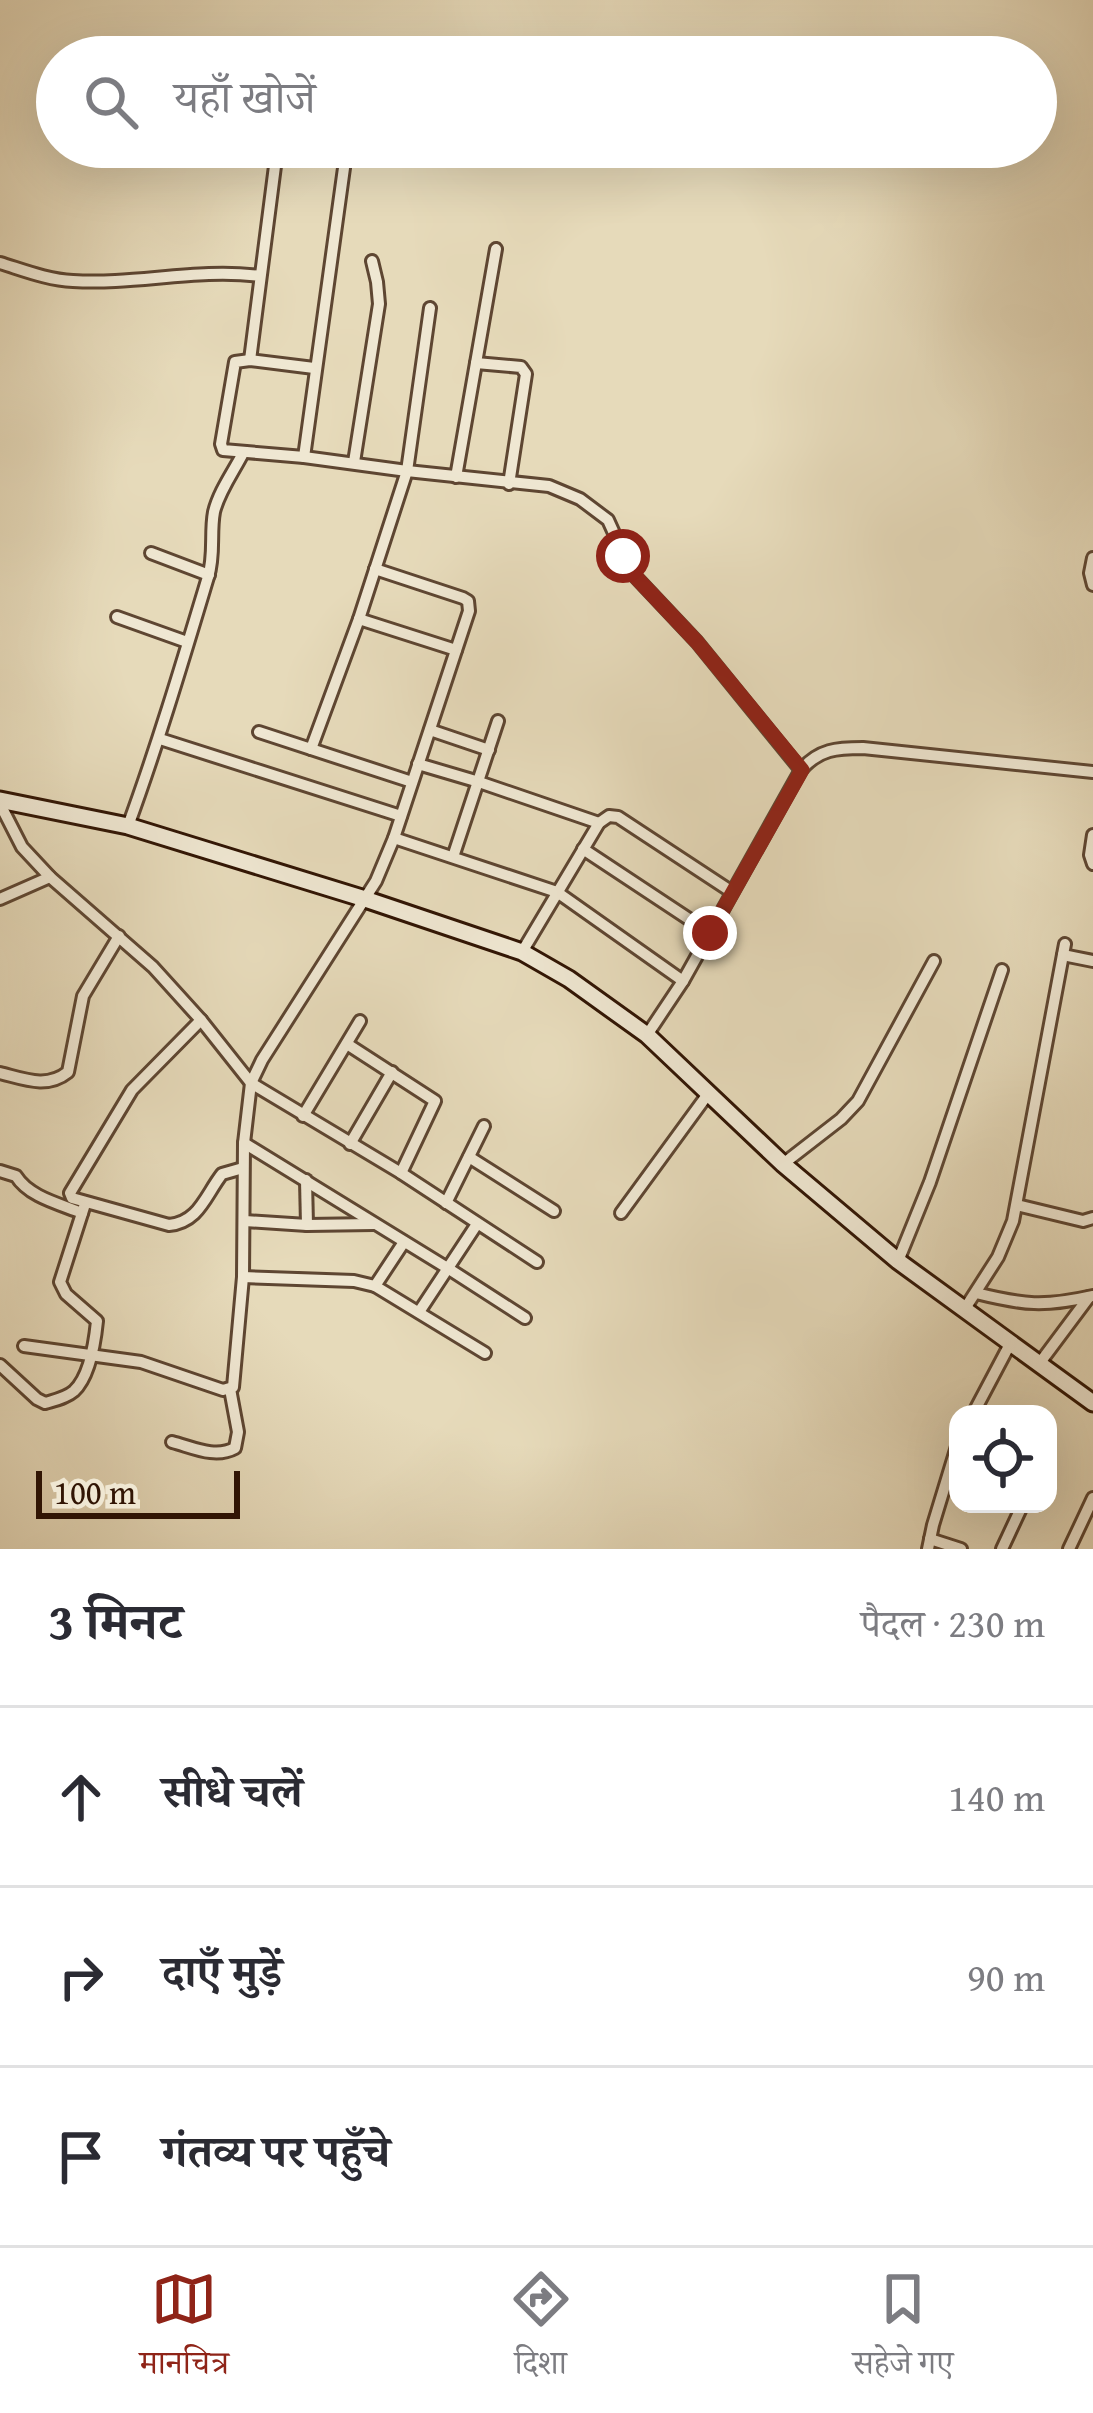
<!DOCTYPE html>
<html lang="hi">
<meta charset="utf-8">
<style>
:root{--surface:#fff;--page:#f7f7f7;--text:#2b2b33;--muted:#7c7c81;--line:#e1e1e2;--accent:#8f2418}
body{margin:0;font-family:"Gentium Book Plus","Noto Serif Devanagari",serif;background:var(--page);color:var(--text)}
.controls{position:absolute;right:36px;bottom:36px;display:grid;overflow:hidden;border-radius:24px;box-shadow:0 12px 48px #0002}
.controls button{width:108px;height:108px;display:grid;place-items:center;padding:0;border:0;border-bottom:3px solid var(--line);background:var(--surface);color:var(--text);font:60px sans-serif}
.scale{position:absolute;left:36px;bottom:30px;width:204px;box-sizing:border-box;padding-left:12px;border:6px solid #311504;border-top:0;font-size:33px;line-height:42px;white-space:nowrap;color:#311504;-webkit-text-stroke:9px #efe7d2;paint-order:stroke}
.stop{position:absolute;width:36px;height:36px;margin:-27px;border:9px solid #8f2418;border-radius:50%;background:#fff}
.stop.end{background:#8f2418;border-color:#fff;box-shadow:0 3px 12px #0008}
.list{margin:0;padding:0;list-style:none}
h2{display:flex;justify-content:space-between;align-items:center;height:156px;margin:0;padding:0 48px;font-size:51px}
h2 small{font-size:39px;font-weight:400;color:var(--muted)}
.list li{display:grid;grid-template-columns:78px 1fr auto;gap:36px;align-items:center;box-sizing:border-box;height:180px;padding:0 48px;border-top:3px solid var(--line)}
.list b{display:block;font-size:45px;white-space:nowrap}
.list em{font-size:39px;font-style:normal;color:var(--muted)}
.icon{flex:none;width:66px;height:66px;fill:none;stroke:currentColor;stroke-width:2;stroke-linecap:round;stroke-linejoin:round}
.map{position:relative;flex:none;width:1093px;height:1549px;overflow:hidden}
.search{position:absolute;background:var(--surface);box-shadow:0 12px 48px #0002;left:36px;right:36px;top:36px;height:132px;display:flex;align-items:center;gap:30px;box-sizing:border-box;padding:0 42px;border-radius:66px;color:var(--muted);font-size:45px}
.sheet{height:696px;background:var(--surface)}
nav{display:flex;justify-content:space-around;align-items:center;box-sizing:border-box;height:168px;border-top:3px solid var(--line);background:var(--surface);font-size:33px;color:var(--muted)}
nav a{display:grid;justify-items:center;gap:6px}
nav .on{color:var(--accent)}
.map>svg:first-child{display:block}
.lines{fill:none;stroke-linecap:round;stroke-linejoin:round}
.street-casing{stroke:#5e4632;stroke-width:16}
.secondary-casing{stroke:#311504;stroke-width:21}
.street{stroke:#efe7d2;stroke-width:10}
.secondary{stroke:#efe7d2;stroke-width:15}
.route{stroke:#8f2418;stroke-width:15}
</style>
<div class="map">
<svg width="1093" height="1549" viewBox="0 0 1093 1549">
<rect width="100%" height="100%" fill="#e6daba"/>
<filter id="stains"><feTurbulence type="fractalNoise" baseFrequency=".00167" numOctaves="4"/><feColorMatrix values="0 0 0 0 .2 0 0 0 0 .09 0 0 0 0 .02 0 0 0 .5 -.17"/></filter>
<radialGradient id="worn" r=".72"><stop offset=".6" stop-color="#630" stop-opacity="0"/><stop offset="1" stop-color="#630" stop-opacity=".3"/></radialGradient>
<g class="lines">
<!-- street casing -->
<g class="street-casing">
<g id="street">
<path d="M0,263C23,270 48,280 73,281C135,285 197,268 260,276"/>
<path d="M250,360L275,166"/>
<path d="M476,363L521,367L526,374L509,484"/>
<path d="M314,368L250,360L235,362L221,444L223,450L304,457L407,471L549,486L580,499L608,520L632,573L697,642L801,770"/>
<path d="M304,457L344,168"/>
<path d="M354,462L379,304L377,282L372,261"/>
<path d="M456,477L496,249"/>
<path d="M151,553L209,575"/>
<path d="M1093,558L1090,573L1093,585"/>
<path d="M117,617L187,642"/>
<path d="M359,619L456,650"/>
<path d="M430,730L489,750"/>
<path d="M259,732L412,782"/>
<path d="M160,739L401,816"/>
<path d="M311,749L359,619L407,471L430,308"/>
<path d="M418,764L479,782L599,823"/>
<path d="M0,804L22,847L50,877L153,967L201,1020L251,1083L401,1173L537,1262"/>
<path d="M128,826C158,744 183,660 208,577C215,555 210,533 214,512C219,491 234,471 243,453"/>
<path d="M1093,835L1090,855L1093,864"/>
<path d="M394,838L557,892L683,981"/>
<path d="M583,849L710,933"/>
<path d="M453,857L498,721"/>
<path d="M0,899L50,877"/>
<path d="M522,952L599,823L609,816L618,817L732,892"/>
<path d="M1063,955L1093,961"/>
<path d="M201,1020L132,1090L70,1193L72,1198L169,1225C199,1222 205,1196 222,1174L243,1168"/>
<path d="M647,1035L683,981L801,770C819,749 837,748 863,748L1093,772"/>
<path d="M347,1044L435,1101L401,1173"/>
<path d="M0,1073C24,1079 47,1089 68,1072L83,996L119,936"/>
<path d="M303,1116L360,1021"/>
<path d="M244,1143L449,1269L525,1318"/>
<path d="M350,1144L392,1072"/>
<path d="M469,1157L554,1211"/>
<path d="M783,1164L841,1119L858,1101L934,961"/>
<path d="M0,1171L16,1176C29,1197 60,1204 82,1213"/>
<path d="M306,1180L307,1225"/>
<path d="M446,1203L484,1126"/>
<path d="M1017,1205L1083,1221L1093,1218"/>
<path d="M621,1213L708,1094"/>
<path d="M245,1221L307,1225L374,1224"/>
<path d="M898,1261L930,1182L1002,970"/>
<path d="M243,1277L354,1281L375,1286L485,1353"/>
<path d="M375,1286L404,1242"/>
<path d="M976,1293C1024,1305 1044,1307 1093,1296"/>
<path d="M964,1310L998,1257L1013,1221L1065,944"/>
<path d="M419,1312L477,1224"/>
<path d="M24,1346L141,1362L223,1390L233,1387L243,1277L244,1143L251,1083L262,1060L376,881L394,838L469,611L468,601L463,598L375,569"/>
<path d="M1039,1364L1089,1297"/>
<path d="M0,1365L37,1399L45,1403C55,1400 66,1398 74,1391C90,1376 95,1341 97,1321L66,1294L60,1282L85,1204"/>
<path d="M973,1414L1010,1344"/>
<path d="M172,1442C192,1447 215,1459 235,1448L238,1432L230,1389"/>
<path d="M930,1539L961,1549"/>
<path d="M928,1549L933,1525L958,1443"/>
<path d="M1002,1549L1023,1504"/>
<path d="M1069,1549L1093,1498"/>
</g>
</g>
<!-- secondary casing -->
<g class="secondary-casing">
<path id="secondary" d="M0,800L128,826L365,899L522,952L569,979L647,1035L783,1164L898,1261L1093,1403"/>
</g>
<!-- street -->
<use href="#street" class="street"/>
<!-- secondary -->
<use href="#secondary" class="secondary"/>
</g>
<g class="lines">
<!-- route -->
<path class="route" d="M623,556L632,573L697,642L802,770L710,933"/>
</g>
<rect width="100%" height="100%" filter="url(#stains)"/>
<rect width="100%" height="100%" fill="url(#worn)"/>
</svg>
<div class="controls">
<button><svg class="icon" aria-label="locate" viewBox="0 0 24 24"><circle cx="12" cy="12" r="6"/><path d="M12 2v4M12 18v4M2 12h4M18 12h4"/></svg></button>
</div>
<div class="scale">100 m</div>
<div class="stop" style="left:623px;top:556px"></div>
<div class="stop end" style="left:710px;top:933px"></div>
<div class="search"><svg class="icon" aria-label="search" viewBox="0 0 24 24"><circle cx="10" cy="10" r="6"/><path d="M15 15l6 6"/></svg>यहाँ खोजें</div>
</div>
<section class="sheet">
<h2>3 मिनट<small>पैदल · 230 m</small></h2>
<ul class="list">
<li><svg class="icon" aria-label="ahead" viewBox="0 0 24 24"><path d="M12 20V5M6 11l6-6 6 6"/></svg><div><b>सीधे चलें</b></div><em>140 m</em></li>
<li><svg class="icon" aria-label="right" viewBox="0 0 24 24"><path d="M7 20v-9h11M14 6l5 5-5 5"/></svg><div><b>दाएँ मुड़ें</b></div><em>90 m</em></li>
<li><svg class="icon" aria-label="arrive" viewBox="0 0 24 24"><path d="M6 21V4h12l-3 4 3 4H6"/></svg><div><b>गंतव्य पर पहुँचे</b></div></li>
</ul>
</section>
<nav>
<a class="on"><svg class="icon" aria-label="map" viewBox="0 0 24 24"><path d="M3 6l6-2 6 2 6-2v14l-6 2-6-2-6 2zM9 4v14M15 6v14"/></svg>मानचित्र</a>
<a><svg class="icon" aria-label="directions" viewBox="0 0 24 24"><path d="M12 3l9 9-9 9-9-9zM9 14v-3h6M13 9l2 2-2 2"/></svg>दिशा</a>
<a><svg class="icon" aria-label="saved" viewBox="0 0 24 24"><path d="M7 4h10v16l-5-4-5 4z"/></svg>सहेजे गए</a>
</nav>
